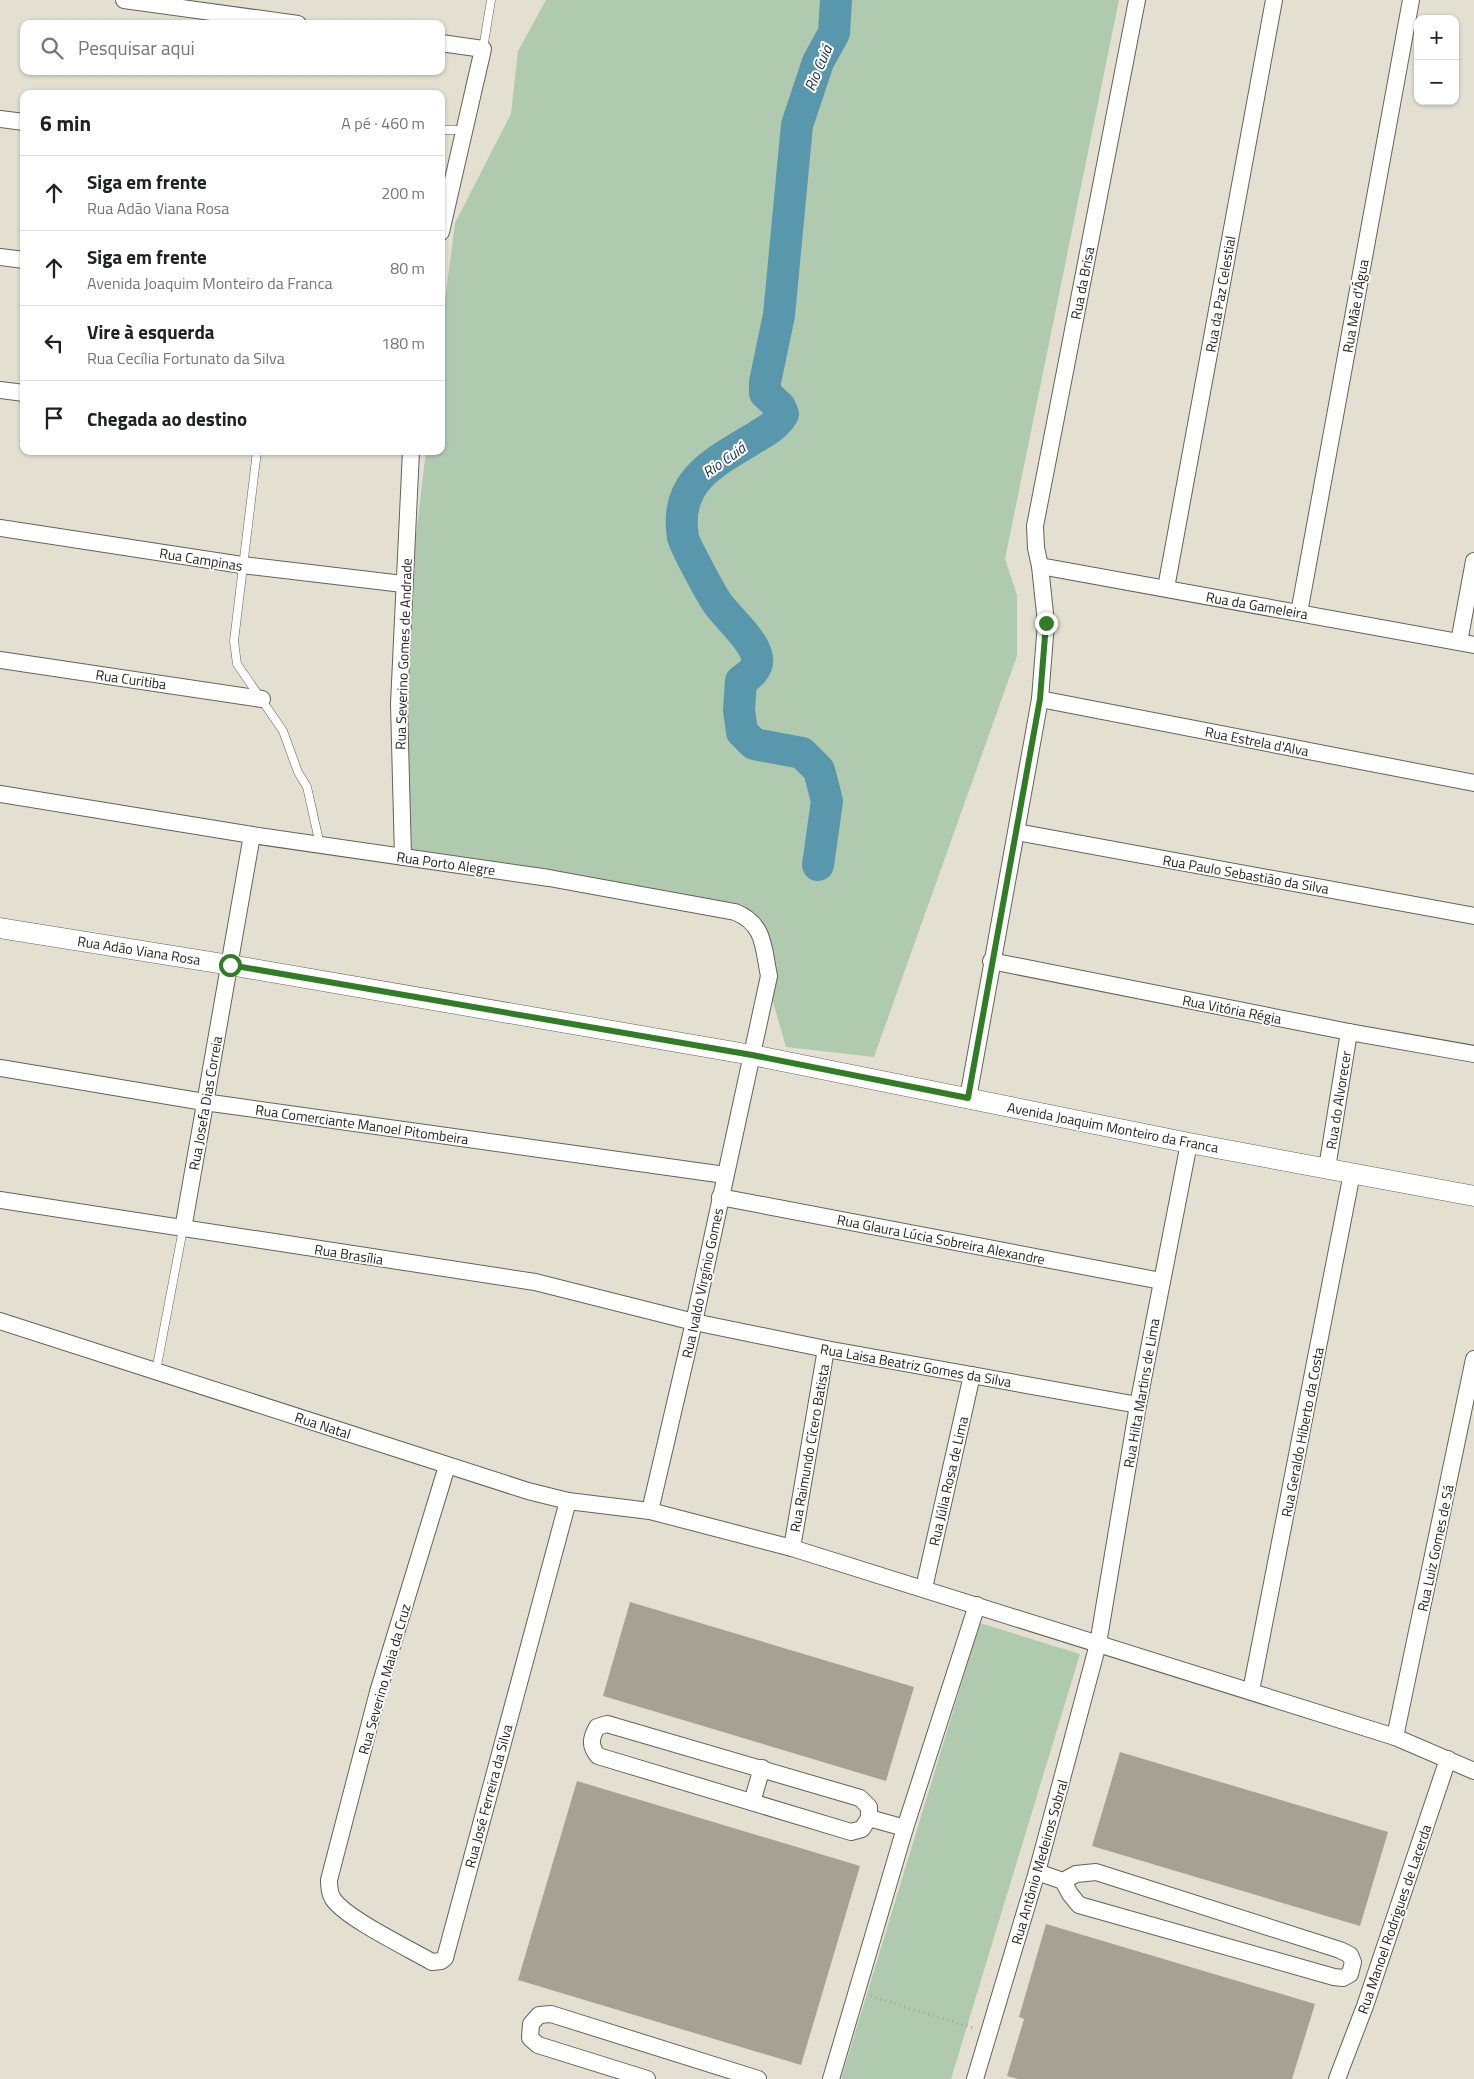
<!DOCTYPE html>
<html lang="pt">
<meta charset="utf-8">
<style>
:root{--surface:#fff;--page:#f6f6f6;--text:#202124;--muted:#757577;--line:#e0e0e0}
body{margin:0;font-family:"Titillium Web",sans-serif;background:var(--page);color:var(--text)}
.controls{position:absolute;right:15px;top:15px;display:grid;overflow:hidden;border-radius:10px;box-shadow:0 1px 4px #0004}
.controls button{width:45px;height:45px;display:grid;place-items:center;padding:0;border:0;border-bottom:1px solid var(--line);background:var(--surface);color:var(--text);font:25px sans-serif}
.stop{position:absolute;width:15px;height:15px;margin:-11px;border:4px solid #317d25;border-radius:50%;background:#fff}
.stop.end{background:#317d25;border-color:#fff;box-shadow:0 1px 5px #0008}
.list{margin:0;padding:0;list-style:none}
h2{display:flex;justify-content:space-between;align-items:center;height:65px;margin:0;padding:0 20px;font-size:21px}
h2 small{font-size:16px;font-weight:400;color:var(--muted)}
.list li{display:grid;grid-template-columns:32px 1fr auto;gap:15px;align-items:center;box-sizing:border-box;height:75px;padding:0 20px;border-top:1px solid var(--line)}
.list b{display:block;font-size:19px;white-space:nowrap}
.list p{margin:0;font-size:16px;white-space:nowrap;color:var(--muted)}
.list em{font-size:16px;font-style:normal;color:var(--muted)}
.icon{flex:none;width:28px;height:28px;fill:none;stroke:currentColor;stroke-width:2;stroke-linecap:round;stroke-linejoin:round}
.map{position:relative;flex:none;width:1474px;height:2079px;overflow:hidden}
.search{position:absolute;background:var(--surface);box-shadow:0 1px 4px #0004;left:20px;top:20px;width:425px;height:55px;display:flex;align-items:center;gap:12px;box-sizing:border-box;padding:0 18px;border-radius:10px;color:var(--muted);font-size:19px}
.panel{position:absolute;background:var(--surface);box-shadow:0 1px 4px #0004;left:20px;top:90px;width:425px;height:365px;border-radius:10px}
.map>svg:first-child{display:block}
.green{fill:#b0caaf}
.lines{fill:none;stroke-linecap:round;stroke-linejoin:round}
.river{stroke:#5997ac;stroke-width:32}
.building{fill:#a5a295}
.service-casing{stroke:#656356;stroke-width:9}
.minor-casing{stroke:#656356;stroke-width:18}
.tertiary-casing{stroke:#656356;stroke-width:21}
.path{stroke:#a7a599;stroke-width:3;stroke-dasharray:1 4;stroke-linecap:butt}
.service{stroke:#fff;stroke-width:8}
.minor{stroke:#fff;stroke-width:16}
.tertiary{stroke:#fff;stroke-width:20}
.route{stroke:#317d25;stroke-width:6}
.labels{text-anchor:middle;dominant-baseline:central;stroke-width:4;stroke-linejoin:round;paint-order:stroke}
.street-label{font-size:14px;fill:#262520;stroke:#fff}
.water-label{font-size:15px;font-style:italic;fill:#11303a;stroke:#fff}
</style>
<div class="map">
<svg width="1474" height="2079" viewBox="0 0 1474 2079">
<rect width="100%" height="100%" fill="#e3e0d1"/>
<!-- green -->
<g class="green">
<path d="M546,0H1119L1005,559L1017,595V656L874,1057L786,1047L749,918L410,854L407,610L426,451H441V332L455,223L511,114L518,51Z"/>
<path d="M980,1623L1080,1654L951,2079H841Z"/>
</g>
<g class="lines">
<!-- river -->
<path class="river" d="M818,865L827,801L819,770L802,753L754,744L742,732L739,710L741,681C748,676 759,669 757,658C755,641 728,618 718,604C712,596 684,544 683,537C674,483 711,464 751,440C764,432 775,427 783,414L780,407L765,393V382L779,315L797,125L818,62L834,33L836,0"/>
</g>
<!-- building -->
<g class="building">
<path d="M630,1602L914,1687L886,1781L603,1696Z"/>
<path d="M1120,1752L1388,1832L1360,1926L1092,1846Z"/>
<path d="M577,1781L860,1866L801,2065L518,1980Z"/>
<path d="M1046,1924L1315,2004L1292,2079H1018L1007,2076L1024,2019L1019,2017Z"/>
</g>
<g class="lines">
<!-- service casing -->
<g class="service-casing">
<g id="service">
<path d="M483,49L491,0"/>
<path d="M441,130H464"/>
<path d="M257,451L234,641L237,664L283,731L298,772L307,787L320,845"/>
<path d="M156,1371L183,1229"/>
</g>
</g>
<!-- minor casing -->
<g class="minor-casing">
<g id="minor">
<path d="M124,0L298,24"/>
<path d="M441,43L483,49L441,232"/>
<path d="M0,119L24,122"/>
<path d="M0,257L24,260"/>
<path d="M0,390L24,393"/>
<path d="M0,528L242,565L403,584"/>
<path d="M1040,566L1474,645"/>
<path d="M1166,588L1274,0"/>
<path d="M1299,613L1411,0"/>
<path d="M1459,642L1474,561"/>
<path d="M0,660L262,699"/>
<path d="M1040,699L1474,783"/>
<path d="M0,794L252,835L549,878L735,912C765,924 763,947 769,976L694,1322L650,1511"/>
<path d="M1017,832L1474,916"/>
<path d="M403,857L399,704L411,451"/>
<path d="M991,961L1349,1032L1474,1054"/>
<path d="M0,1068L204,1102L725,1175"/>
<path d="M968,1098L1040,699L1046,623L1040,566L1036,548L1035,526L1137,0"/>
<path d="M1327,1168L1349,1032"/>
<path d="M720,1197L1161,1281"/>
<path d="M0,1200L535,1282L694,1322L826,1349L1138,1405"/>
<path d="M183,1229L252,835"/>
<path d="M0,1321L528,1491L568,1501L650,1511L792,1548L1395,1737L1474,1771"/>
<path d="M447,1466L378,1692L329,1880C329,1886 329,1893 333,1899C347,1919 408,1948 432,1962L441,1961L445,1958L568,1501"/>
<path d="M792,1548L826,1349"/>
<path d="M924,1588L972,1375"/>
<path d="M1251,1691L1352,1173"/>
<path d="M607,1724L860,1798L869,1807V1818L862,1829L851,1832L598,1756C589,1745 591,1738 597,1727Z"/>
<path d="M1395,1737L1474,1359"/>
<path d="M752,1802L762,1768"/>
<path d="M869,1818L905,1828"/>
<path d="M1037,1872L1063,1881L1070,1894L1079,1905L1334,1977L1343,1978L1350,1974L1353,1962L1350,1955L1340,1950L1096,1872L1076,1874L1063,1881"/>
<path d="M647,2079L538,2045L530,2038L531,2024L539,2015L551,2014L758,2079"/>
<path d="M831,2079L905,1828L977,1605"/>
<path d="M975,2079L1037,1872L1098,1644L1138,1405L1189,1143"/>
<path d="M1337,2079L1365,2006L1448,1759"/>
</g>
</g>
<!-- tertiary casing -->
<g class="tertiary-casing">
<path id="tertiary" d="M0,928L230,965L752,1055L1189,1143L1474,1196"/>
</g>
<!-- path -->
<path class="path" d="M871,1996L973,2028"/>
<!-- service -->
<use href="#service" class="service"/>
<!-- minor -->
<use href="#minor" class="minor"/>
<!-- tertiary -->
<use href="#tertiary" class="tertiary"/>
</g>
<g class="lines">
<!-- route -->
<path class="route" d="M230,965L752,1055L968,1098L1040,699L1046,623"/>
</g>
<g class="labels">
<!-- street labels -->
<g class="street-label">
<text transform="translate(1082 283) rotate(-79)">Rua da Brisa</text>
<text transform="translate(1220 294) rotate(-80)">Rua da Paz Celestial</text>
<text transform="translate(1355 306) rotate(-80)">Rua Mãe d'Água</text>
<text transform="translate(201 559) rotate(9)">Rua Campinas</text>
<text transform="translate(1257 605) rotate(10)">Rua da Gameleira</text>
<text transform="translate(403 654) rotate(-88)">Rua Severino Gomes de Andrade</text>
<text transform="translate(131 679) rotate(8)">Rua Curitiba</text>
<text transform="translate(1257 741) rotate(11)">Rua Estrela d'Alva</text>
<text transform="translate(446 863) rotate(8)">Rua Porto Alegre</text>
<text transform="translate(1246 874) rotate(10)">Rua Paulo Sebastião da Silva</text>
<text transform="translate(139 950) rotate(9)">Rua Adão Viana Rosa</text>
<text transform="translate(1232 1009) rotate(11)">Rua Vitória Régia</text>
<text transform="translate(1338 1100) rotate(-81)">Rua do Alvorecer</text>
<text transform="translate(205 1103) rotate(-80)">Rua Josefa Dias Correia</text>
<text transform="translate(362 1124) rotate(8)">Rua Comerciante Manoel Pitombeira</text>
<text transform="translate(1113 1127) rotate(11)">Avenida Joaquim Monteiro da Franca</text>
<text transform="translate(941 1239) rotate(11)">Rua Glaura Lúcia Sobreira Alexandre</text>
<text transform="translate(349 1254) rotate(9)">Rua Brasília</text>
<text transform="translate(702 1283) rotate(-78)">Rua Ivaldo Virgínio Gomes</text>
<text transform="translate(916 1365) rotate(10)">Rua Laisa Beatriz Gomes da Silva</text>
<text transform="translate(1141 1393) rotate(-80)">Rua Hilta Martins de Lima</text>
<text transform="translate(323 1425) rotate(18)">Rua Natal</text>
<text transform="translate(1302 1432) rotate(-79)">Rua Geraldo Hiberto da Costa</text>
<text transform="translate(809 1448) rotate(-80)">Rua Raimundo Cícero Batista</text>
<text transform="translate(948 1481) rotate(-77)">Rua Júlia Rosa de Lima</text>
<text transform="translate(1435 1548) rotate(-78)">Rua Luiz Gomes de Sá</text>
<text transform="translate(384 1679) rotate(-74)">Rua Severino Maia da Cruz</text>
<text transform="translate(488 1796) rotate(-75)">Rua José Ferreira da Silva</text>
<text transform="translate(1039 1862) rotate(-74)">Rua Antônio Medeiros Sobral</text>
<text transform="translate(1394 1919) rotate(-71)">Rua Manoel Rodrigues de Lacerda</text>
</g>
<!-- water labels -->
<g class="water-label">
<text transform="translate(818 68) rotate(-67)">Rio Cuiá</text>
<text transform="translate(724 460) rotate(-35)">Rio Cuiá</text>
</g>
</g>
</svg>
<div class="controls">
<button>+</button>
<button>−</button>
</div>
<div class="stop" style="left:230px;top:965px"></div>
<div class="stop end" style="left:1046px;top:623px"></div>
<div class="search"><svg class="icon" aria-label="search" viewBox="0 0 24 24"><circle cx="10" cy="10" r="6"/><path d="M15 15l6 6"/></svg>Pesquisar aqui</div>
<section class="panel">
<h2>6 min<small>A pé · 460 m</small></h2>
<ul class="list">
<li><svg class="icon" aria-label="ahead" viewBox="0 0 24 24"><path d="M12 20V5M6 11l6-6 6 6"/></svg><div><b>Siga em frente</b><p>Rua Adão Viana Rosa</p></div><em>200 m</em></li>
<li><svg class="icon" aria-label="ahead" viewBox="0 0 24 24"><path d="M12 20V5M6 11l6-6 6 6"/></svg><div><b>Siga em frente</b><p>Avenida Joaquim Monteiro da Franca</p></div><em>80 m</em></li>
<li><svg class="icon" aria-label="left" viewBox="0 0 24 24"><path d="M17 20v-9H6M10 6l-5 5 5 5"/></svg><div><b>Vire à esquerda</b><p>Rua Cecília Fortunato da Silva</p></div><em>180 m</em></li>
<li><svg class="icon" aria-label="arrive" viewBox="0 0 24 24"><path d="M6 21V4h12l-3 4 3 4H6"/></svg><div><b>Chegada ao destino</b></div></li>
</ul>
</section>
</div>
